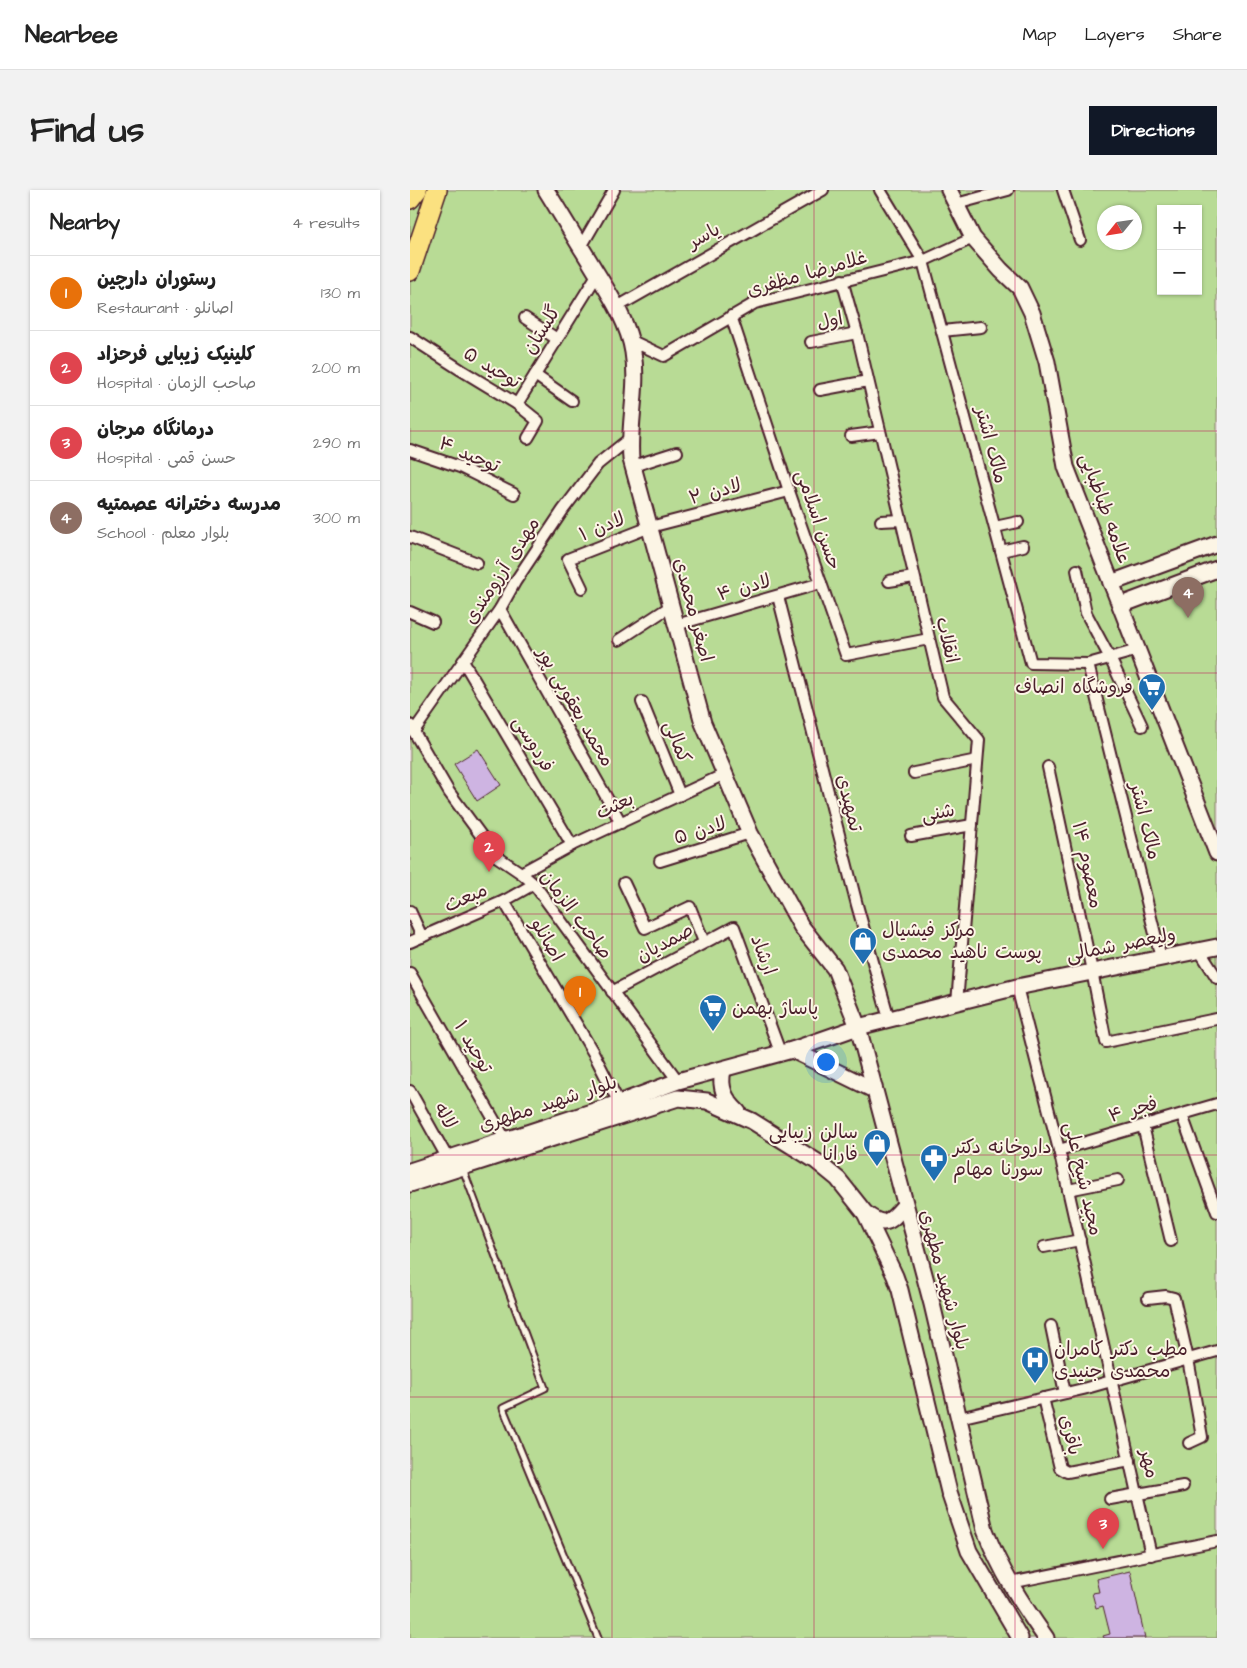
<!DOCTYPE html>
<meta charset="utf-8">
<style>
:root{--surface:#fff;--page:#f2f2f2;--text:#222;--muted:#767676;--line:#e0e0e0;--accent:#111827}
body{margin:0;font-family:"Architects Daughter","Playpen Sans Arabic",sans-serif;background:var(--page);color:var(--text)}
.controls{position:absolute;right:15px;top:15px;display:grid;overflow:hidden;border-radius:0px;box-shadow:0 1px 4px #0004}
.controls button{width:45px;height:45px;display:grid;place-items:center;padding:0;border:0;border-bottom:1px solid var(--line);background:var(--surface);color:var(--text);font:25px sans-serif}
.compass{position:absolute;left:687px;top:15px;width:45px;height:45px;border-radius:50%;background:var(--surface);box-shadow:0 1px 4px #0004;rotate:240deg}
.you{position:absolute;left:415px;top:871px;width:18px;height:18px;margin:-12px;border:4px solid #fff;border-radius:50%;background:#1a73e8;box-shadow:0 0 0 8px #1a73e833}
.badge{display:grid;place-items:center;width:32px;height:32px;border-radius:50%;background:var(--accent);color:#fff;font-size:16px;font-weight:700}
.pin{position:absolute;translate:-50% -41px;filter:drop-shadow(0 1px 2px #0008)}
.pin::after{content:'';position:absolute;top:26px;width:18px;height:15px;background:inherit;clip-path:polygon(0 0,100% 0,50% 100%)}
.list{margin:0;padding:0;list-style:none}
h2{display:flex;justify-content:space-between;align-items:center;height:65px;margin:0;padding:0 20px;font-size:21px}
h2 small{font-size:16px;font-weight:400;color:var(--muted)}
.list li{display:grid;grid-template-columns:32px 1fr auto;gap:15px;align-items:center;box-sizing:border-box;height:75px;padding:0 20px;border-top:1px solid var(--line)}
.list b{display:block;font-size:19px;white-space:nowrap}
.list p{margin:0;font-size:16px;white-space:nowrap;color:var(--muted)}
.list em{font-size:16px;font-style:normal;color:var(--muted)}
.map{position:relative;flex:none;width:807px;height:1448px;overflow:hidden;border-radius:0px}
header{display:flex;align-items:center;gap:30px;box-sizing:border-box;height:70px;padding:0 25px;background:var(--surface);border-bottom:1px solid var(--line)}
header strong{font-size:24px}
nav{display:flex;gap:28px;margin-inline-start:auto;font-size:18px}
.intro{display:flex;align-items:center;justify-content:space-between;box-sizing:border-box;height:120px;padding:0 30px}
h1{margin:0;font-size:35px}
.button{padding:12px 22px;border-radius:0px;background:var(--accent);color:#fff;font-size:18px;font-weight:700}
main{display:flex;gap:30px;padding:0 30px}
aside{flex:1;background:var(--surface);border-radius:0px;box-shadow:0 1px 4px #0004}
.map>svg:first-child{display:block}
.green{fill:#b8db95;stroke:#817d60;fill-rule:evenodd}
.building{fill:#ceb4e2;stroke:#4a1f2b}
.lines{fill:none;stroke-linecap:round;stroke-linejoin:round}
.lane-casing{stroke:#4a1f2b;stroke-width:9}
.street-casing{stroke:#4a1f2b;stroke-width:14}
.secondary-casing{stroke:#4a1f2b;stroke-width:19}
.highway-casing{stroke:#4a1f2b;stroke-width:22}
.lane{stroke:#fcf5e5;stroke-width:5}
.street{stroke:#fcf5e5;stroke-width:10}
.secondary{stroke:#fcf5e5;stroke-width:15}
.highway{stroke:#fbe180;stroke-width:19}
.grid{fill:none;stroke:#c2185b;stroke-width:1;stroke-opacity:0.55}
.labels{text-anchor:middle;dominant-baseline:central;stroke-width:4;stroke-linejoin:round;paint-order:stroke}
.street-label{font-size:19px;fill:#4a1f2b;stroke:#fcf5e5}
.poi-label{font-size:19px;fill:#4a1f2b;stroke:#fcf5e5;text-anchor:start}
</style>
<header>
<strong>Nearbee</strong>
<nav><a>Map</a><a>Layers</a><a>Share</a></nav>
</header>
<div class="intro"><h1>Find us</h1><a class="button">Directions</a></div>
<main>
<aside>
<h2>Nearby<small>4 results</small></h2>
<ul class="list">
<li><span class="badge" style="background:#e8710a">1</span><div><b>رستوران دارچین</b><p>Restaurant · اصانلو</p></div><em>130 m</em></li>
<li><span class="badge" style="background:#e0444e">2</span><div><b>کلینیک زیبایی فرحزاد</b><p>Hospital · صاحب الزمان</p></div><em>200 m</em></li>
<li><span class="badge" style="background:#e0444e">3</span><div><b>درمانگاه مرجان</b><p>Hospital · حسن قمی</p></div><em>290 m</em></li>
<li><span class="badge" style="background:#8d6e63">4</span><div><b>مدرسه دخترانه عصمتیه</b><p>School · بلوار معلم</p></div><em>300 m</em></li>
</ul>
</aside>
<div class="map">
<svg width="807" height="1448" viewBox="0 0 807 1448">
<rect width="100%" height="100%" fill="#eee2e4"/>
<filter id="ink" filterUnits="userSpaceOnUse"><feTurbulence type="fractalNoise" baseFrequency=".02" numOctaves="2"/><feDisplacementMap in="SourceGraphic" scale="10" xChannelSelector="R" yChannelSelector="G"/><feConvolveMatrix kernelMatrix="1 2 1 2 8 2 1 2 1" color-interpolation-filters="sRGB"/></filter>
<g filter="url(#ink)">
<!-- green -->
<path class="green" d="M0,0H807V1448H0ZM751,19H788V101H751ZM694,22H724V52H694Z"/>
<!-- building -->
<g class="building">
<path d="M68,559L91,595L67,611L44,574Z"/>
<path d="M720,1381L735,1448H694L693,1446L700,1444L693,1416L686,1418L682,1403L689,1402L686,1389Z"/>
</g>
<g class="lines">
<!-- lane casing -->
<g class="lane-casing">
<path id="lane" d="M53,979L135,1198L93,1218L188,1448"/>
</g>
<!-- street casing -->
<g class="street-casing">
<g id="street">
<path d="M470,0L513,71L621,473L678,474L728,460"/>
<path d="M653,0L670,50"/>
<path d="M546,14L598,0"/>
<path d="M171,57L204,0"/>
<path d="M432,90L447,143L533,507L569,550L547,813"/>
<path d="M207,117L413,0"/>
<path d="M321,126L379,301L436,465L519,449"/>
<path d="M115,128L147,149"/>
<path d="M532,141L571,137"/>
<path d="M0,147L51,180L107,214L128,231L118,248"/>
<path d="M220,150L254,166L345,113L513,71L563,48"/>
<path d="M401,152L447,143"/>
<path d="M125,185L162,211"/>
<path d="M410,200L458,191"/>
<path d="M107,214L187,85"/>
<path d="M441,246L470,242"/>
<path d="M0,260L50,277L104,304"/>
<path d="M223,276L267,262"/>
<path d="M471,331L491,330"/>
<path d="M585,337L608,332"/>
<path d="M0,347L67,373"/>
<path d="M591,361L613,356"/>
<path d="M667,380L676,423L700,468L732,536"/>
<path d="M479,391L504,387"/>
<path d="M172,398L158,369L240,337L379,301"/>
<path d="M368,406L447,715L479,829"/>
<path d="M90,419L211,633"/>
<path d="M0,422L23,432"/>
<path d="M266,435L411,393"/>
<path d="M209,450L261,416"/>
<path d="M53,471L162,655"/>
<path d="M678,474L751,768"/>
<path d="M232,512L270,605"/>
<path d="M0,535L39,602L86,666L111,683L124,694L268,891"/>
<path d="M4,541L90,419L105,392L153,320L188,274L219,249"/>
<path d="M638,577L682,781L696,852L806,829"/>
<path d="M504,583L567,570"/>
<path d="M501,646L562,635"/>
<path d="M250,671L340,643"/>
<path d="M111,683L162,655L315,584"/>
<path d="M214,693L235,738L280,717L294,752"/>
<path d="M94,711L184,864L209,913"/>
<path d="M0,721L12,747"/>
<path d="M0,752L94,711L124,694"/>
<path d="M789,760L807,788"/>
<path d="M0,783L95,949"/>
<path d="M607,797L649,960L741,1365"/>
<path d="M202,802L324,737L370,862"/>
<path d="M0,901L38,969"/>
<path d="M772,925L807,1022"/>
<path d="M733,936L761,1051"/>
<path d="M649,960L807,914"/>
<path d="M658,1000L708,990"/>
<path d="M634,1057L670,1050"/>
<path d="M738,1108L756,1106L764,1108L778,1169L792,1247L779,1253"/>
<path d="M641,1136L655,1203"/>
<path d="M633,1208L650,1278L657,1282L720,1270"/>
<path d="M549,1228L673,1199L807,1161"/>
<path d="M700,1309L773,1296"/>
<path d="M600,1393L807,1351"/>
</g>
</g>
<!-- secondary casing -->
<g class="secondary-casing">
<g id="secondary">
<path d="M136,0C151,24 165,48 180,72C196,99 218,130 223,162C229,198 218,233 221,269L293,533L340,643L391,736L425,779L448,837L522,1114L575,1340C590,1380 612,1414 636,1448"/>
<path d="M539,0L563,48L591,80L610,98L622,123L637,172L656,277L807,663"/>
<path d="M701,393L807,354"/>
<path d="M711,415L807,379"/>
<path d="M382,860L464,900"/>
<path d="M313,880C309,898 315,910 328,922"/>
<path d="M0,981L209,913L268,891L382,860L448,837L607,797L807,757"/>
<path d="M0,994L268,908L297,911L342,931L406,971L428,989L455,1023L485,1086L490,1100L539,1302L559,1361L610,1448"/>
<path d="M455,1023C475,1038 479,1033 494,1016"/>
</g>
</g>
<!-- highway casing -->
<g class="highway-casing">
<g id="highway">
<path d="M0,9L7,0"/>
<path d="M0,81L27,0"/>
</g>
</g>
<!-- lane -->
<use href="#lane" class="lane"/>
<!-- street -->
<use href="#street" class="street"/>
<!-- secondary -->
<use href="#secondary" class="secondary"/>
<!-- highway -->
<use href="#highway" class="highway"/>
</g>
</g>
<!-- grid -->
<path class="grid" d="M202,0V1448M404,0V1448M605,0V1448M0,241H807M0,483H807M0,724H807M0,965H807M0,1207H807"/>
<!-- icons -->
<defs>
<g id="supermarket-pin" transform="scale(1.4375)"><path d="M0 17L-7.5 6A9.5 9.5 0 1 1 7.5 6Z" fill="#1f6fb2" stroke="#fcf5e5"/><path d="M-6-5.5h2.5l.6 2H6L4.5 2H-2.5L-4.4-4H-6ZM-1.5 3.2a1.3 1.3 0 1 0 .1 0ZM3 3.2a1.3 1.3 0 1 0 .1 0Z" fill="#fff"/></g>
<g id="shop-pin" transform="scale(1.4375)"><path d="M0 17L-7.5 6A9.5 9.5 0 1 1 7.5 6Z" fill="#1f6fb2" stroke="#fcf5e5"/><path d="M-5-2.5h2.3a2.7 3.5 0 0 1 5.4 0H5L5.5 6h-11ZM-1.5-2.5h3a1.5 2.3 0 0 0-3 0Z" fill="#fff"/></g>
<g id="pharmacy-pin" transform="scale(1.4375)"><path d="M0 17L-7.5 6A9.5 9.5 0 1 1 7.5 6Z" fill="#1f6fb2" stroke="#fcf5e5"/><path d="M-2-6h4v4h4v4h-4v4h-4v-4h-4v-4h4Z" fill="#fff"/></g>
<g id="hospital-pin" transform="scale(1.4375)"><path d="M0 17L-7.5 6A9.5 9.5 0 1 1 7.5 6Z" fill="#1f6fb2" stroke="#fcf5e5"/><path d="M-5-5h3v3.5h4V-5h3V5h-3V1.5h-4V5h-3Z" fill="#fff"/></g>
</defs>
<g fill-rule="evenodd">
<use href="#supermarket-pin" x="742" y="497"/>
<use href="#shop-pin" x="453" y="751"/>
<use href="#supermarket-pin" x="303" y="818"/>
<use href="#shop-pin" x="467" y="953"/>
<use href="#pharmacy-pin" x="524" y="968"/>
<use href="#hospital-pin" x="625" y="1170"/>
</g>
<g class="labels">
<!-- street labels -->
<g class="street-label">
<text transform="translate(294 46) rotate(-29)">یاسر</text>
<text transform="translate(397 84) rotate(-16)">غلامرضا مظفری</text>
<text transform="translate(420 131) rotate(-11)">اول</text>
<text transform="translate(132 140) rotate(-58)">گلستان</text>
<text transform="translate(82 178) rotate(31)">توحید ۵</text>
<text transform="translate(581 255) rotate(75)">مالک اشتر</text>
<text transform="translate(59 265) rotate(23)">توحید ۴</text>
<text transform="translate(305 302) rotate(-15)">لادن ۲</text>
<text transform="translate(695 319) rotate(70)">علامه طباطبایی</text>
<text transform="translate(408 330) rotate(71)">حسن اسلامی</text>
<text transform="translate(192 337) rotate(-22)">لادن ۱</text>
<text transform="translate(92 381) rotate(-57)">مهدی آرزومندی</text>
<text transform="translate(334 398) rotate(-16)">لادن ۴</text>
<text transform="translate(283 420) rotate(75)">اصغر محمدی</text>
<text transform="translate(537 450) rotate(77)">انقلاب</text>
<text transform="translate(165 517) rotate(60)">محمد یعقوبی پور</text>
<text transform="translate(267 552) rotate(68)">کمالی</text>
<text transform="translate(123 554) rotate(59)">فردوسی</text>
<text transform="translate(439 613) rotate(76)">تمهیدی</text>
<text transform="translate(205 616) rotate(-25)">بعثت</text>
<text transform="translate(528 623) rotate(-10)">شنی</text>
<text transform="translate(735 631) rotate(76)">مالک اشتر</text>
<text transform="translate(290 641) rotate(-17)">لادن ۵</text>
<text transform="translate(677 675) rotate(78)">۱۴ معصوم</text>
<text transform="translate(56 708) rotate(-24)">مبعث</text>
<text transform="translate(166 725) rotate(53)">صاحب الزمان</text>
<text transform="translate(137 750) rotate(60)">اصانلو</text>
<text transform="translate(255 753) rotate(-28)">صمدیان</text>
<text transform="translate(711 755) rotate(-11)">ولیعصر شمالی</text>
<text transform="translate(353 765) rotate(70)">ارشاد</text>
<text transform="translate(63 857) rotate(60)">توحید ۱</text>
<text transform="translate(138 914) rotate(-18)">بلوار شهید مطهری</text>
<text transform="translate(723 920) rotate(-16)">فجر ۴</text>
<text transform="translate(35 926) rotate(61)">لاله</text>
<text transform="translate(673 989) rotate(77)">مجید شیخ علی</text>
<text transform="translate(534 1090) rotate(75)">بلوار شهید مطهری</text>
<text transform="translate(660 1245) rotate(76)">باقری</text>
<text transform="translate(739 1274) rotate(77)">مهر</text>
</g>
<!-- poi labels -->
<g class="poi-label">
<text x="723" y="497" text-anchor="end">فروشگاه انصاف</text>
<text x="472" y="740">مرکز فیشیال<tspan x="472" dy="22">پوست ناهید محمدی</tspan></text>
<text x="322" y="818">پاساژ بهمن</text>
<text x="448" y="942" text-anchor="end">سالن زیبایی<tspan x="448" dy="22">فارانا</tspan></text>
<text x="543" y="957">داروخانه دکتر<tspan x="543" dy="22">سورنا مهام</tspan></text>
<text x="644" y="1159">مطب دکتر کامران<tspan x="644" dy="22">محمدی جنیدی</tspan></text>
</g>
</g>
</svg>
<div class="controls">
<button>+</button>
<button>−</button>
</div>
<svg class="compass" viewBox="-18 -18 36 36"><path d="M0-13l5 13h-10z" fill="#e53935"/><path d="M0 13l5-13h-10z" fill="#767676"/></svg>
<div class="you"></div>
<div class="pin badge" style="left:170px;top:827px;background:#e8710a">1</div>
<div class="pin badge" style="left:79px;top:682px;background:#e0444e">2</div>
<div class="pin badge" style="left:693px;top:1359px;background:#e0444e">3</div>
<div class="pin badge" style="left:778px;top:428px;background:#8d6e63">4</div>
</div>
</main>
